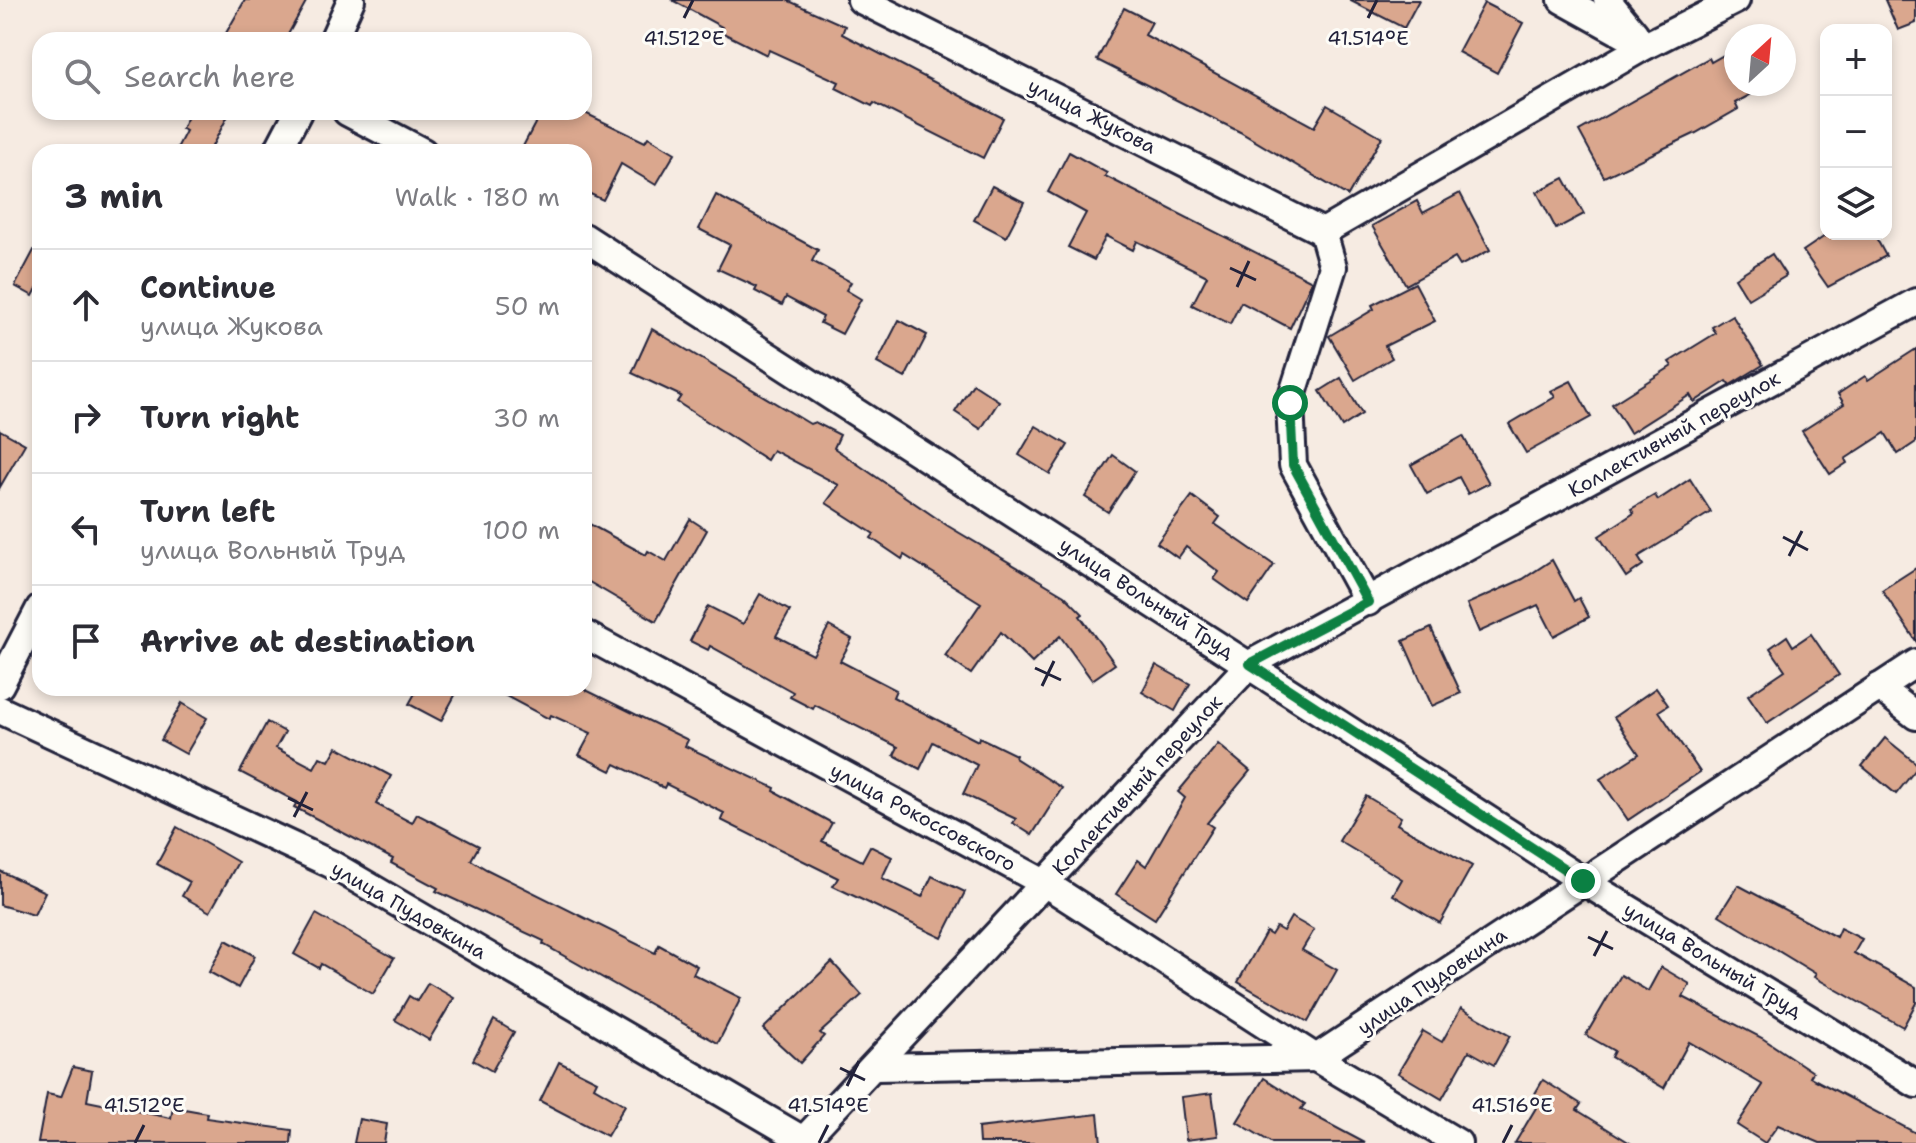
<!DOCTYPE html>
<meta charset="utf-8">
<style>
:root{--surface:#fff;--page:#f2f2f3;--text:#2b2b33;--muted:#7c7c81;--line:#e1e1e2}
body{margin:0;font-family:"Shantell Sans",sans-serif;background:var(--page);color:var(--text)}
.controls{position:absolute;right:24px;top:24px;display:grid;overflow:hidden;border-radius:16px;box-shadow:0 4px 12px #0003}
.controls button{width:72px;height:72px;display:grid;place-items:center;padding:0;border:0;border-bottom:2px solid var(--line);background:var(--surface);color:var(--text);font:40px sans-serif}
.compass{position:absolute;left:1724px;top:24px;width:72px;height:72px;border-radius:50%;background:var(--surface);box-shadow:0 4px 12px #0003;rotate:26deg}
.stop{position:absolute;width:24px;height:24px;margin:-18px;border:6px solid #0b8043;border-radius:50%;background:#fff}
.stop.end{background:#0b8043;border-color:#fff;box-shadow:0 2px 8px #0008}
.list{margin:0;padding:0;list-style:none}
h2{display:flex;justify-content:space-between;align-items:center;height:104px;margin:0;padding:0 32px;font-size:34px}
h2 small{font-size:26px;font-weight:400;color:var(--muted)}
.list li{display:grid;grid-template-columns:52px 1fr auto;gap:24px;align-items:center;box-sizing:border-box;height:112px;padding:0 32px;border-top:2px solid var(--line)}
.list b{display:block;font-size:30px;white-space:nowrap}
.list p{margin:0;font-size:26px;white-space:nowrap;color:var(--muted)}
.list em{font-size:26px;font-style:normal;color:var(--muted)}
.icon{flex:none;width:44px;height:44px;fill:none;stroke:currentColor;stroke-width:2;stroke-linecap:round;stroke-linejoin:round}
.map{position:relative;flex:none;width:1916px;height:1143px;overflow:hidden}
.search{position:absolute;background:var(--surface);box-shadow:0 4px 12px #0003;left:32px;top:32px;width:560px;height:88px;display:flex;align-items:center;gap:20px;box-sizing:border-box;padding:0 28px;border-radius:24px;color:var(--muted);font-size:30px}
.panel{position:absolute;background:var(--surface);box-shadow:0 4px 12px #0003;left:32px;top:144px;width:560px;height:552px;border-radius:24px}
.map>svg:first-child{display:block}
.building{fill:#daa78e;stroke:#22223b;stroke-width:2}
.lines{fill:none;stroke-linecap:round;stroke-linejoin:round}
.street-casing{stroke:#22223b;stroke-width:32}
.street{stroke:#fdfcf7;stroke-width:26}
.route{stroke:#0b8043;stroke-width:10}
.ticks{fill:none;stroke:#22223b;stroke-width:3}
.labels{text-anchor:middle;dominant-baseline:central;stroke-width:6;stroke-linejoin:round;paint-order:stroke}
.street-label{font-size:20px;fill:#22223b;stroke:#fdfcf7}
.ticks-label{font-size:20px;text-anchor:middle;fill:#22223b;stroke:#fdfcf7;stroke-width:6;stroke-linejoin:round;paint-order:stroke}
</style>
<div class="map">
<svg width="1916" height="1143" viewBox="0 0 1916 1143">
<rect width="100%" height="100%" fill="#f6ebe2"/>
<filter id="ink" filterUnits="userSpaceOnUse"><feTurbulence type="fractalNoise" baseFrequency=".0125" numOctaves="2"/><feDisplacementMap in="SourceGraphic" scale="16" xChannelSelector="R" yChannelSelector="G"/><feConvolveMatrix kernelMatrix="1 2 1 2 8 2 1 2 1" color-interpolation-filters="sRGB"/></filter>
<g filter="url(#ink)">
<!-- building -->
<g class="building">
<path d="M245,0H307L285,40H222Z"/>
<path d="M672,0H787L845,26L842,34L1003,118L983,158L874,103L872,106L836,88L839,82L769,50L767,55L719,31L722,27Z"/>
<path d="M1349,0H1419L1404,28Z"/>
<path d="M1885,0H1916V23L1898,30Z"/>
<path d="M1484,3L1523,23L1497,73L1458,52Z"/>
<path d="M1124,8L1152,22L1145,35L1314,127L1327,105L1382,137L1348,196L1240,132L1097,60Z"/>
<path d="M1736,48V84H1770L1735,103L1738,109L1696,133L1604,177L1579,131L1709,58L1711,62Z"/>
<path d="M190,112H230L209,152H175L186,131L182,129Z"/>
<path d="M541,112H583L645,142L648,137L675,153L656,185L621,164L603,200L584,191V152H520Z"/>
<path d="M1069,152L1107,173L1105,176L1312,281L1290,328L1241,302L1230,324L1192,305L1207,276L1137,241L1133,250L1106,236L1094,260L1068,247L1086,213L1048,192Z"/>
<path d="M1564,178L1584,214L1556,229L1537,192Z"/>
<path d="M992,186L1024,202L1006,237L974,220Z"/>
<path d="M1460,193L1490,250L1460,266L1455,258L1406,285L1372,226L1417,201L1423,213Z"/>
<path d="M716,195L818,250L812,261L851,282L846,290L861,299L842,334L820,323L823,317L786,297L782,305L755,291L757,287L718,269L730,245L699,229Z"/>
<path d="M1828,234H1874L1886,256L1828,287L1803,251Z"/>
<path d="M40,239V283L33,296L15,286Z"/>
<path d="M1772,254L1786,276L1748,299L1735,278Z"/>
<path d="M1415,283L1435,321L1385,346L1392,358L1355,380L1329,336L1374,309L1372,305Z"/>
<path d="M1732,315L1763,365L1730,385L1727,381L1694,402L1690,395L1630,433L1612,404L1672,366L1669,362L1716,333L1712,327Z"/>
<path d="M899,320L927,335L905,378L877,363Z"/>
<path d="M652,329L810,424L815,422L840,435L834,448L948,526L1064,595L1083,614L1080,616L1115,664L1092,680L1060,636L1032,663L1001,632L971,674L945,656L981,603L904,555L902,559L871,538L874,534L826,503L839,485L773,450L767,460L677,402L681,396L632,373Z"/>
<path d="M1916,349V442L1898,454L1885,433L1845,459L1847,463L1830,474L1802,431L1844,404L1838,394L1865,376L1868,380Z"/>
<path d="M1341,378L1362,414L1342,427L1320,391Z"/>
<path d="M1571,381L1591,417L1526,453L1509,424L1555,397L1551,391Z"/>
<path d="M973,384L999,401L981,429L955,412Z"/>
<path d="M1036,426L1068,445L1050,474L1019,455Z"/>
<path d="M0,430L25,444L0,487Z"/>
<path d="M1463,436L1489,483L1468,494L1459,477L1427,494L1411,465Z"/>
<path d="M1113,455L1135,471L1108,512L1085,497Z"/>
<path d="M1690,479L1711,512L1638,557L1643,565L1626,577L1599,536L1634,513L1631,509L1655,495L1658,500Z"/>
<path d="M1192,496L1220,517L1215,524L1274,565L1248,603L1214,579L1219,572L1186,547L1178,558L1157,543Z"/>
<path d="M690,519L707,530L656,621L584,579V521L646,555L648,551L666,561Z"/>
<path d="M1552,560L1574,601L1579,598L1589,617L1554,636L1538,605L1479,632L1467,604L1523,579Z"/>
<path d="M1916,568V641L1882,590Z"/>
<path d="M760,594L790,611L776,636L813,655L829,626L852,639L840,661L896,690L893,697L978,741L979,737L1016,755L1015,758L1062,788L1032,835L1013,823L1016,819L963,794L977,765L933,742L920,769L894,755L898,747L815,705L813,709L790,697L793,692L710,646L708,650L690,641L708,606L743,624Z"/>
<path d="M1431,628L1461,693L1432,706L1403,641Z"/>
<path d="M1811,634L1839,675L1767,723L1748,695L1785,670L1770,648L1787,636L1793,646Z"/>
<path d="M1156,665L1190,684L1175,711L1142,692Z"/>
<path d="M418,688H459L441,721L409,704Z"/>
<path d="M491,688H582L688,740L685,746L775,788L774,791L832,823L822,841L862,861L870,846L892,857L882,878L922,897L932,876L965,892L942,938L833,886L838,878L721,820L724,813L666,784L664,788L615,764L611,771L579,755L591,733L551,715L549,719Z"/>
<path d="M1656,688L1668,705L1659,711L1700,772L1628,820L1600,779L1639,754L1614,717Z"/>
<path d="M182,703L207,718L186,754L161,740Z"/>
<path d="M267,722L285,732L276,748L314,768L320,757L329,761L337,747L391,776L376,804L412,823L417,814L479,846L471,860L486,869L655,953L659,945L697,966L693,974L741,998L718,1043L543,944L544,941L436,891L438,888L391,863L393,859L294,807L297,802L240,772Z"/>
<path d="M1885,738L1916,763V769L1896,794L1862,766Z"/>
<path d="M1218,744L1250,771L1207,823L1213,827L1155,919L1116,894L1138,860L1146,866L1185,798L1178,792Z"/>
<path d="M1366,796L1401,817L1397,824L1472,866L1440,923L1393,895L1402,879L1339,841Z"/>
<path d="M177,827L238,862L210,912L182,896L190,882L157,864Z"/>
<path d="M0,871L45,892L34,915L0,905Z"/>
<path d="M1738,885L1836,937L1840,928L1862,939L1854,953L1916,987V1003L1903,1027L1814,977L1816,974L1719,915Z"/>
<path d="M316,914L394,958L373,994L321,964L319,968L294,954Z"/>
<path d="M1291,917L1314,930L1302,950L1337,970L1308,1022L1238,982L1266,932L1271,935L1276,927L1283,931Z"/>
<path d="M226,940L255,956L238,988L209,972Z"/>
<path d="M832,962L862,995L820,1033L824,1036L800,1063L763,1029Z"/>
<path d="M1661,967L1690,984L1683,997L1762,1038L1813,1072L1810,1077L1916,1133V1143H1820L1778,1125L1765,1143L1737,1125L1763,1085L1689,1042L1664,1088L1611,1057L1614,1051L1586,1035L1621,975L1648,991Z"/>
<path d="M428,983L454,998L429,1040L395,1020L409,996L417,1001Z"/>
<path d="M1461,1008L1510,1036L1494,1065L1469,1051L1442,1099L1398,1073L1423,1031L1442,1042Z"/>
<path d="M494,1020L514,1032L492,1071L473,1060Z"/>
<path d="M559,1062L597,1081L594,1087L625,1105L607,1136L540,1101Z"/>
<path d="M73,1067L92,1071L87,1101L171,1118L173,1107L207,1113L206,1118L292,1130L291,1143H38L47,1094L61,1097Z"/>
<path d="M1264,1078L1305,1104L1301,1109L1365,1143H1272L1237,1122Z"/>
<path d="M1543,1080L1581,1104L1577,1110L1630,1143H1515L1537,1106L1530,1102Z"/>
<path d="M1212,1093L1218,1136L1186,1140L1181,1097Z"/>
<path d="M1098,1114L1101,1143H979L978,1128Z"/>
<path d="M359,1119L387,1124L384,1143H354Z"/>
</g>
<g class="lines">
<!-- street casing -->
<g class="street-casing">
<g id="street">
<path d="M861,0L1323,232L1645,46L1736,0"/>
<path d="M1562,0L1645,46"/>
<path d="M1607,0L1635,34"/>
<path d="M333,40L351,0"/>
<path d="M347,112L423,152"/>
<path d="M277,152L298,112"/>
<path d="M1323,232L1333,267L1290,403L1293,465L1368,602"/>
<path d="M584,237L1583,881L1916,1084"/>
<path d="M584,634L1046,884L1316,1058L1458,1143"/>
<path d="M0,685L40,608"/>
<path d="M1879,687L1916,716"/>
<path d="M0,710L331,864L803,1140"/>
<path d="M876,1067L1316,1058L1916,663"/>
<path d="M801,1143L1250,664L1916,302"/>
</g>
</g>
<!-- street -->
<use href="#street" class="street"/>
</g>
</g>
<g class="lines" filter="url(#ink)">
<!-- route -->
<path class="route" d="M1290,403L1293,465L1368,602L1250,664L1583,881"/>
</g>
<!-- ticks -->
<path class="ticks" d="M684,18L693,0M1368,18L1377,0M1230,268L1256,280M1237,287L1249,261M1783,537L1808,550M1789,556L1802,531M1035,668L1061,680M1042,686L1054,661M288,798L313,810M294,817L307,792M1588,937L1613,949M1594,956L1607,931M840,1068L865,1080M847,1086L859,1061M135,1143L144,1125M819,1143L828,1125M1503,1143L1512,1125"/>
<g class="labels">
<!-- street labels -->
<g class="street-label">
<text transform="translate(1092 116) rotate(27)">улица Жукова</text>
<text transform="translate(1674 434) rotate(-29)">Коллективный переулок</text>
<text transform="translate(1147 598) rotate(33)">улица Вольный Труд</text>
<text transform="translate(1137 785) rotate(-47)">Коллективный переулок</text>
<text transform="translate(923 817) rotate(28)">улица Рокоссовского</text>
<text transform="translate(409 910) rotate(30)">улица Пудовкина</text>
<text transform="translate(1713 960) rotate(31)">улица Вольный Труд</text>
<text transform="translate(1432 981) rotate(-34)">улица Пудовкина</text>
</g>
</g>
<g class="ticks-label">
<text x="684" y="45">41.512°E</text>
<text x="1368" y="45">41.514°E</text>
<text x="144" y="1112">41.512°E</text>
<text x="828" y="1112">41.514°E</text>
<text x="1512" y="1112">41.516°E</text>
</g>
</svg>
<div class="controls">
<button>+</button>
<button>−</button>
<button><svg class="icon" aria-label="layers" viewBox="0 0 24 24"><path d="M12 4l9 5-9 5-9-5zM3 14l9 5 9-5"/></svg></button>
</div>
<svg class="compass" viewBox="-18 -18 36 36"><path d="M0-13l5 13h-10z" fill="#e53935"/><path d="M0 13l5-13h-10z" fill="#7c7c81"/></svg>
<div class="stop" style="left:1290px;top:403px"></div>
<div class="stop end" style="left:1583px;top:881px"></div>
<div class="search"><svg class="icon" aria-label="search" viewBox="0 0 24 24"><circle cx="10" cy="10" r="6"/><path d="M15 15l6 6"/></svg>Search here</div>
<section class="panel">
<h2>3 min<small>Walk · 180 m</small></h2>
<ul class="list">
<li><svg class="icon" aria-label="ahead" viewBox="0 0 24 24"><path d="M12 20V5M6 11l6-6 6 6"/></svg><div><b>Continue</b><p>улица Жукова</p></div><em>50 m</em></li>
<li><svg class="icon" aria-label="right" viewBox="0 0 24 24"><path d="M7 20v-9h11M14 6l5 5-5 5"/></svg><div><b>Turn right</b></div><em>30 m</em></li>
<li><svg class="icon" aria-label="left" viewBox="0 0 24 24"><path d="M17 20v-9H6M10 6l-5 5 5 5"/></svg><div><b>Turn left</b><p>улица Вольный Труд</p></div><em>100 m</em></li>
<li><svg class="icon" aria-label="arrive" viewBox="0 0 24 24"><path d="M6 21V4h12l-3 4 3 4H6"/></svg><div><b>Arrive at destination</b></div></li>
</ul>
</section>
</div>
